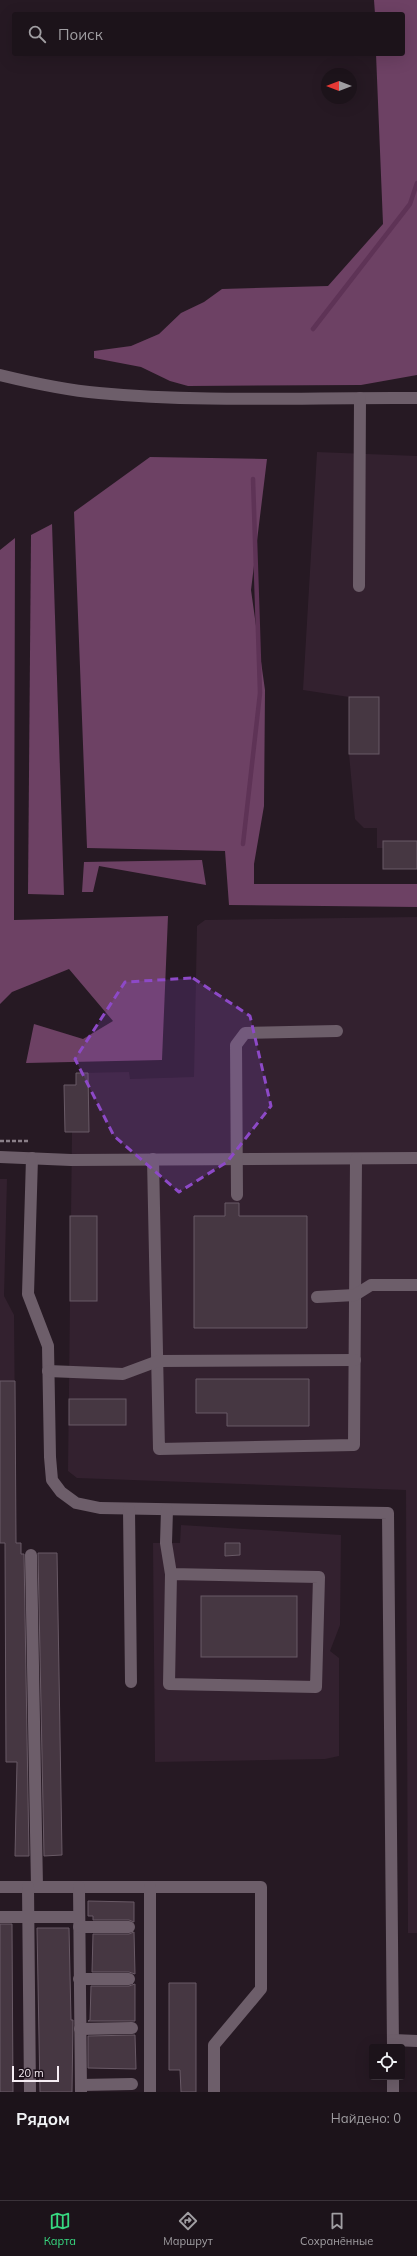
<!DOCTYPE html>
<html lang="ru">
<meta charset="utf-8">
<style>
:root{--surface:#1c131a;--page:#251c23;--text:#f1f3f6;--muted:#a09ea2;--line:#3a3239;--accent:#37d880}
body{margin:0;font-family:Mulish,sans-serif;background:var(--page);color:var(--text)}
.controls{position:absolute;right:12px;bottom:12px;display:grid;overflow:hidden;border-radius:4px;box-shadow:0 4px 16px #0002}
.controls button{width:36px;height:36px;display:grid;place-items:center;padding:0;border:0;border-bottom:1px solid var(--line);background:var(--surface);color:var(--text);font:20px sans-serif}
.compass{position:absolute;left:321px;top:68px;width:36px;height:36px;border-radius:50%;background:var(--surface);box-shadow:0 4px 16px #0002;rotate:270deg}
.scale{position:absolute;left:12px;bottom:10px;width:47px;box-sizing:border-box;padding-left:4px;border:2px solid #f6edf4;border-top:0;font-size:11px;line-height:14px;white-space:nowrap;color:#f6edf4;-webkit-text-stroke:3px #1c101a;paint-order:stroke}
.list{margin:0;padding:0;list-style:none}
h2{display:flex;justify-content:space-between;align-items:center;height:52px;margin:0;padding:0 16px;font-size:17px}
h2 small{font-size:13px;font-weight:400;color:var(--muted)}
.icon{flex:none;width:22px;height:22px;fill:none;stroke:currentColor;stroke-width:2;stroke-linecap:round;stroke-linejoin:round}
.map{position:relative;flex:none;width:417px;height:2092px;overflow:hidden}
.search{position:absolute;background:var(--surface);box-shadow:0 4px 16px #0002;left:12px;right:12px;top:12px;height:44px;display:flex;align-items:center;gap:10px;box-sizing:border-box;padding:0 14px;border-radius:4px;color:var(--muted);font-size:15px}
.sheet{height:108px;background:var(--surface)}
nav{display:flex;justify-content:space-around;align-items:center;box-sizing:border-box;height:56px;border-top:1px solid var(--line);background:var(--surface);font-size:11px;color:var(--muted)}
nav a{display:grid;justify-items:center;gap:2px}
nav .on{color:var(--accent)}
.map>svg:first-child{display:block}
.built{fill:#33212f}
.forest{fill:#6d4164}
.lines{fill:none;stroke-linecap:round;stroke-linejoin:round}
.stream{stroke:#5e3356;stroke-width:4.5}
.building{fill:#463742;stroke:#695a66}
.path{stroke:#8a7f88;stroke-width:2.5;stroke-dasharray:4 2;stroke-linecap:butt}
.minor{stroke:#6d5e6a;stroke-width:12}
.marked{fill:#8d49c7;fill-opacity:0.2;stroke:#8d49c7;stroke-width:3;stroke-dasharray:8 5;stroke-linejoin:round}
</style>
<div class="map">
<svg width="417" height="2092" viewBox="0 0 417 2092">
<rect width="100%" height="100%" fill="#261923"/>
<!-- built -->
<g class="built">
<path d="M317,452L417,456V869H383V848H377V828H364L355,819L349,754V697L303,690Z"/>
<path d="M417,917V1933H408L406,1490L77,1478L68,1471L72,1132H65L64,1085H76V1073L129,1072L130,1079L194,1077L197,926L205,920Z"/>
<path d="M0,1179H7L4,1296L14,1315L16,1543H0Z"/>
<path d="M181,1525L341,1535L340,1625L330,1651L339,1658V1756L325,1759L155,1762L153,1543H180Z"/>
</g>
<!-- forest -->
<g class="forest">
<path d="M374,0H417V375L361,385L188,386L170,381L141,367L94,358V351L131,346L159,334L181,313L204,302L222,289L328,286L383,224L376,54H403V14H375Z"/>
<path d="M150,457L267,459L251,590L265,690L264,806L254,864V884H417V907L229,905L225,851L87,848L74,512Z"/>
<path d="M52,524L64,895L28,894L31,535Z"/>
<path d="M15,538L14,920L168,916L162,1060L26,1063L34,1024L83,1039L113,1021L69,969L12,992L0,1004V550Z"/>
<path d="M202,860L206,885L99,866L93,892H82L84,862Z"/>
</g>
<g class="lines">
<!-- stream -->
<g class="stream">
<path d="M313,329L410,204L417,183"/>
<path d="M243,844L260,693L253,479"/>
</g>
</g>
<!-- building -->
<g class="building">
<rect x="349" y="697" width="30" height="57"/>
<rect x="383" y="841" width="34" height="28"/>
<path d="M76,1073H88L89,1132H65L64,1085H76Z"/>
<path d="M225,1203H239V1216H307V1328H194V1216H225Z"/>
<rect x="70" y="1216" width="27" height="85"/>
<path d="M196,1379H309V1426H227V1413H196Z"/>
<path d="M0,1381H15L16,1543H21V1554H24L29,1856H15L17,1762H6L5,1543H0Z"/>
<rect x="69" y="1399" width="57" height="26"/>
<path d="M225,1543H240V1555L225,1556Z"/>
<path d="M38,1553H57L62,1855L44,1856Z"/>
<rect x="201" y="1596" width="96" height="61"/>
<path d="M88,1901L134,1902V1922L129,1920H93V1916H88Z"/>
<path d="M0,1924H12L13,2092H0Z"/>
<path d="M37,1928H69L71,2020H73L72,2092H40Z"/>
<path d="M134,1932L135,1974L129,1972H92L93,1934H129Z"/>
<path d="M169,1983H196V2092H181L180,2070H169Z"/>
<path d="M135,1984V2021H88L90,2020L91,1986H129Z"/>
<path d="M135,2035L136,2069L88,2068V2036Z"/>
</g>
<g class="lines">
<!-- path -->
<path class="path" d="M0,1141H30"/>
<!-- minor -->
<g class="minor">
<path d="M0,375C33,383 65,390 99,393C204,403 311,397 417,398"/>
<path d="M359,586L360,398"/>
<path d="M0,1157L71,1160L417,1158"/>
<path d="M32,1158L28,1294L48,1346L50,1457L52,1480L61,1492L76,1503L100,1508L388,1513L393,2047"/>
<path d="M153,1159L159,1449L354,1445L356,1159"/>
<path d="M237,1195L236,1045L245,1033L337,1031"/>
<path d="M317,1297L355,1295L371,1285H417"/>
<path d="M48,1371L123,1374L158,1361L355,1360"/>
<path d="M129,1509L131,1682"/>
<path d="M167,1510L166,1543L171,1574L169,1684L316,1687L319,1577L171,1574"/>
<path d="M31,1555L37,1887"/>
<path d="M0,1887H261V1989L214,2045V2092"/>
<path d="M28,1887L30,2092"/>
<path d="M79,1887L81,2092"/>
<path d="M150,1887V2092"/>
<path d="M0,1917H78"/>
<path d="M79,1927H129"/>
<path d="M79,1979H129"/>
<path d="M80,2029L132,2028"/>
<path d="M393,2040L417,2041"/>
<path d="M81,2085L132,2084"/>
<path d="M393,2092V2077"/>
</g>
</g>
<!-- marked area -->
<path class="marked" d="M193,978L250,1016L271,1106L227,1162L179,1192L114,1136L75,1059L125,982Z"/>
</svg>
<div class="controls">
<button><svg class="icon" aria-label="locate" viewBox="0 0 24 24"><circle cx="12" cy="12" r="6"/><path d="M12 2v4M12 18v4M2 12h4M18 12h4"/></svg></button>
</div>
<svg class="compass" viewBox="-18 -18 36 36"><path d="M0-13l5 13h-10z" fill="#e53935"/><path d="M0 13l5-13h-10z" fill="#a09ea2"/></svg>
<div class="scale">20 m</div>
<div class="search"><svg class="icon" aria-label="search" viewBox="0 0 24 24"><circle cx="10" cy="10" r="6"/><path d="M15 15l6 6"/></svg>Поиск</div>
</div>
<section class="sheet">
<h2>Рядом<small>Найдено: 0</small></h2>
<ul class="list">
</ul>
</section>
<nav>
<a class="on"><svg class="icon" aria-label="map" viewBox="0 0 24 24"><path d="M3 6l6-2 6 2 6-2v14l-6 2-6-2-6 2zM9 4v14M15 6v14"/></svg>Карта</a>
<a><svg class="icon" aria-label="directions" viewBox="0 0 24 24"><path d="M12 3l9 9-9 9-9-9zM9 14v-3h6M13 9l2 2-2 2"/></svg>Маршрут</a>
<a><svg class="icon" aria-label="saved" viewBox="0 0 24 24"><path d="M7 4h10v16l-5-4-5 4z"/></svg>Сохранённые</a>
</nav>
